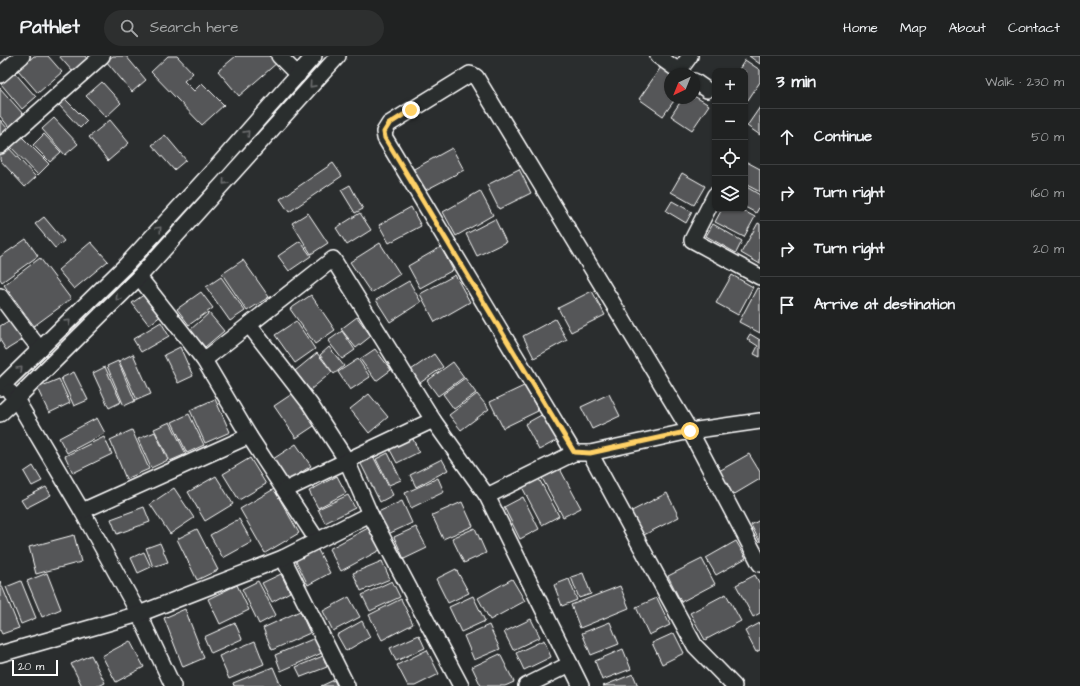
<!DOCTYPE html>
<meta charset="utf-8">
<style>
:root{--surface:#202222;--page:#2d2f2f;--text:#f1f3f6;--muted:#a2a4a5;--line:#3d3f40}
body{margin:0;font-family:"Architects Daughter",sans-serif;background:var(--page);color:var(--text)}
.controls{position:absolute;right:12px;top:12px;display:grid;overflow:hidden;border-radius:8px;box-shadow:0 1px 3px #0004}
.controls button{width:36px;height:36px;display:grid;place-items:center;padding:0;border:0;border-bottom:1px solid var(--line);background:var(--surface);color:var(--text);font:20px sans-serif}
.compass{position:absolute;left:664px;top:12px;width:36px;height:36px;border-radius:50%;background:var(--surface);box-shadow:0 1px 3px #0004;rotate:223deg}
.scale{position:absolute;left:12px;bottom:10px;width:46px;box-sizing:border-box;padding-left:4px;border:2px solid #fff;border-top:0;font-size:11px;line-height:14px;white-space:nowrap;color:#fff;-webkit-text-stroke:3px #2a2d2e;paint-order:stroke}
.stop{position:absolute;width:12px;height:12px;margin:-9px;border:3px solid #ffd166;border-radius:50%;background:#fff}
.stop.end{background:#ffd166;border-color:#fff;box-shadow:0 1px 4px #0008}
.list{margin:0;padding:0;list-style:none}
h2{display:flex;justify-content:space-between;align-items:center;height:52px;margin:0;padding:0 16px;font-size:17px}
h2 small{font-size:13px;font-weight:400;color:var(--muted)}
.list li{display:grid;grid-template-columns:26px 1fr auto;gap:12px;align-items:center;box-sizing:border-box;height:56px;padding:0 16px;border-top:1px solid var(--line)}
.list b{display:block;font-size:15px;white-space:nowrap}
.list em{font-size:13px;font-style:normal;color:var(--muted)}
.icon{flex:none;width:22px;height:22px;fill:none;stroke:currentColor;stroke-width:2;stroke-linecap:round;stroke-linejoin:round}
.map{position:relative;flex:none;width:760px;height:630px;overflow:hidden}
header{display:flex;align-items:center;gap:24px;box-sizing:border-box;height:56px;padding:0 20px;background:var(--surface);border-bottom:1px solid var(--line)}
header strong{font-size:19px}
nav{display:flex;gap:22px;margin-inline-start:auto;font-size:14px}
.search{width:280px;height:36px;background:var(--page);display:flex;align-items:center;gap:10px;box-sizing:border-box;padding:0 14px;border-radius:22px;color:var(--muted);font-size:15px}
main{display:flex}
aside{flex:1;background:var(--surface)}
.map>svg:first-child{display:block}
.building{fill:#555758;stroke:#fff}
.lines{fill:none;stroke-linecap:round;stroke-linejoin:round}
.minor-casing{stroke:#fff;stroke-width:18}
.minor{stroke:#2a2d2e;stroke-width:15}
.oneway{stroke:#6a6c6d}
.route{stroke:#ffd166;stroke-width:5}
</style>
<header>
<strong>Pathlet</strong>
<div class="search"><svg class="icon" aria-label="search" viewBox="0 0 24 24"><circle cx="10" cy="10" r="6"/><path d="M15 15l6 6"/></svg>Search here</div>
<nav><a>Home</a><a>Map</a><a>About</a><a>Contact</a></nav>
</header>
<main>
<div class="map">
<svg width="760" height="630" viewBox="0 0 760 630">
<rect width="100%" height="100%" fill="#2a2d2e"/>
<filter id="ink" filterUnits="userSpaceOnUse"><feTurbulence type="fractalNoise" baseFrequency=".025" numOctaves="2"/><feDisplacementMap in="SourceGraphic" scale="8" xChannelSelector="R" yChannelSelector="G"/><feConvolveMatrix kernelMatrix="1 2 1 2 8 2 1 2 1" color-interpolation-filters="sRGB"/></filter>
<g filter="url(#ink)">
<!-- building -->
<g class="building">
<path d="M34,0H48L62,16L38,37L18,14Z"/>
<path d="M59,0H85L87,3L73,16Z"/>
<path d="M113,0H126L146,24L132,36L106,5Z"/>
<path d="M168,0H177L193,17L184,25L194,35L202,27L224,49L202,69L151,16Z"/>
<path d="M236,0H273L278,6L239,40L218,15Z"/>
<path d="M749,0H760V8Z"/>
<path d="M745,4L760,14V26L748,44L745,42V15H738Z"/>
<path d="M661,11L671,18H670V42H676L663,60L639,43Z"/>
<path d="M15,17L36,41L22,53L1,28Z"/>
<path d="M102,26L121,47L106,61L86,40Z"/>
<path d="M0,32L23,58L9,71L0,60Z"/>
<path d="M694,40L709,49L692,74L671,60L683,42H694Z"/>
<path d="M65,43L87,65L80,72L59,49Z"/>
<path d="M760,51V79L747,70Z"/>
<path d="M54,62L78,88L65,99L42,73Z"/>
<path d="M0,64L8,73L0,80Z"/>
<path d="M110,64L129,87L108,105L89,81Z"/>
<path d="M18,77L49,108L38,119L7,87Z"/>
<path d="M44,78L61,96L50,106L33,89Z"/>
<path d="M165,79L186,104L174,114L152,89Z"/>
<path d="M6,89L36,121L25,131L0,104V94Z"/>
<path d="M452,92L464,114L424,135L412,114Z"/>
<path d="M745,105L760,113V136L745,128Z"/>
<path d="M333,107L342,120L289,156L280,143Z"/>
<path d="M519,113L531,137L499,153L487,129Z"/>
<path d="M682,117L705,130L694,149L671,136Z"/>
<path d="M350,129L363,153L355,157L341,134Z"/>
<path d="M745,130L760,139V150L756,157L745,151Z"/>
<path d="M480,135L493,159L456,180L443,156Z"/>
<path d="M672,145L692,156L686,167L666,155Z"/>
<path d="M411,151L421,170L389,187L379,169Z"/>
<path d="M722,153H740L755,161L744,181L715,166Z"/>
<path d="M308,157L328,187L311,198L292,167Z"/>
<path d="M360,157L371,174L347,189L336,172Z"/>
<path d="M44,161L64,185L55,192L35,168Z"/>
<path d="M495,163L506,186L477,200L466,178Z"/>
<path d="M758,167L760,168V208L741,197Z"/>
<path d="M713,168L742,185L736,197L706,180Z"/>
<path d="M26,183L38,200L2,226L0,223V201Z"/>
<path d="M300,185L311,200L289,215L278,200Z"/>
<path d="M91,186L108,205L74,233L58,214Z"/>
<path d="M380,187L400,218L371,237L350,206Z"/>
<path d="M441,191L453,214L420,232L408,210Z"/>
<path d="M40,202L71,243L34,270L4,229Z"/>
<path d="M243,204L269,241L247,255L222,218Z"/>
<path d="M455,219L470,246L435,266L420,238Z"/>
<path d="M732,219L753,231L738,259L716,247Z"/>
<path d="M221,221L245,255L230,265L206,231Z"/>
<path d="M409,225L421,246L390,266L376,244Z"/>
<path d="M757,232L760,233V277L739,266Z"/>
<path d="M592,235L605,259L571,276L558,252Z"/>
<path d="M201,236L213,252L189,269L177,253Z"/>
<path d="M145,238L162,259L149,269L132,247Z"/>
<path d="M311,239L335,274L315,288L290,253Z"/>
<path d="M209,257L224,275L205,291L190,274Z"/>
<path d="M357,261L371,280L356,292L341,273Z"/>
<path d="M12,263L24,283L6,294L0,284V270Z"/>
<path d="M555,263L567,284L534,302L523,280Z"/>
<path d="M296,265L315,293L295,307L275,279Z"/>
<path d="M161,266L169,280L141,296L133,283Z"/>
<path d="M342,275L355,294L342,303L328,285Z"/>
<path d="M750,278L760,284V301L754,298L758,290L747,283Z"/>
<path d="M180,291L193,320L178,327L164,299Z"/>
<path d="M329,291L344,310L334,318L320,299Z"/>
<path d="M375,293L391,314L376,325L360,303Z"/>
<path d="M317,297L332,316L310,334L295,315Z"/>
<path d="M133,298L151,338L137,344L119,305Z"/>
<path d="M434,298L443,311L417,329L408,316Z"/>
<path d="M358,303L370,321L350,334L338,316Z"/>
<path d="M118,305L135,345L124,350L107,310Z"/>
<path d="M453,306L464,321L438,340L427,325Z"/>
<path d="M105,311L121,346L109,352L93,317Z"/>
<path d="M74,316L88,344L74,350L61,322Z"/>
<path d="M465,322L476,337L454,353L443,338Z"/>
<path d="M59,323L70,347L49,357L37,332Z"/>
<path d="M526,329L538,355L503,372L490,346Z"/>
<path d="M295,336L317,368L296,382L274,350Z"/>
<path d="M369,338L388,361L369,377L350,353Z"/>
<path d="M477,338L489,353L461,374L449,359Z"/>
<path d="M609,338L620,360L592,373L581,351Z"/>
<path d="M215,343L230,376L205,387L190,354Z"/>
<path d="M545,357L559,383L539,394L525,368Z"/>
<path d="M189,358L204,389L187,397L172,366Z"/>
<path d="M97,362L105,377L67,397L59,382Z"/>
<path d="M170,366L186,398L170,405L154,373Z"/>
<path d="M132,374L149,413L126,423L110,384Z"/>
<path d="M155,376L168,404L151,412L138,383Z"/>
<path d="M104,381L112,398L73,417L65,400Z"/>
<path d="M412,381L419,396L397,407L389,392Z"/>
<path d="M296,388L311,410L285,427L270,405Z"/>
<path d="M388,397L401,424L389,429L376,403Z"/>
<path d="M749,398L760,416V423L733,439L719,415Z"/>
<path d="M373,400L393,439L380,446L360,406Z"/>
<path d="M250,402L266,428L239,444L223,418Z"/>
<path d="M442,403L448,414L416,431L410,419Z"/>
<path d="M33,410L42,425L32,430L24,416Z"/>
<path d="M560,413L581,452L563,461L542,422Z"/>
<path d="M216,420L233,448L205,465L188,436Z"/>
<path d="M337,420L346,437L318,452L309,435Z"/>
<path d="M438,422L444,436L411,452L405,437Z"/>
<path d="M539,423L559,460L542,469L522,431Z"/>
<path d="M46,431L51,439L26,452L21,444Z"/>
<path d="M174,432L194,462L170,478L150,448Z"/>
<path d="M274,433L299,477L265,497L240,453Z"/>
<path d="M667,437L679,461L638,482L626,458Z"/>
<path d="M348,439L355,452L325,467L318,453Z"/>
<path d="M523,441L539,473L520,483L504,451Z"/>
<path d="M402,445L412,467L388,478L378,456Z"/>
<path d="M462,446L473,470L443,483L432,459Z"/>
<path d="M144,451L150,466L117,478L111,463Z"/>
<path d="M239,463L252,486L223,502L210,479Z"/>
<path d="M760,464V486L751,469Z"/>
<path d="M416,471L427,492L404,503L394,481Z"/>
<path d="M368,472L380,494L341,515L329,493Z"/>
<path d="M475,472L486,497L464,507L452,482Z"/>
<path d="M197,473L218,514L197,524L177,483Z"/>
<path d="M74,479L81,506L36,518L29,491Z"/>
<path d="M736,485L746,502L716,519L706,502Z"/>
<path d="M160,487L168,506L153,511L146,492Z"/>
<path d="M317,492L330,517L308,529L295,503Z"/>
<path d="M144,496L151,511L138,517L131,502Z"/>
<path d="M702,503L715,528L681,546L668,520Z"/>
<path d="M382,505L390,523L361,535L353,517Z"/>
<path d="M456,513L469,537L448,547L436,523Z"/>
<path d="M47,517L61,553L42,561L27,525Z"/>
<path d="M583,517L591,538L579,542L571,521Z"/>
<path d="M281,518L290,536L272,546L262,527Z"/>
<path d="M755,519L760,528V557L753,561L736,529Z"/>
<path d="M512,523L525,545L490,564L478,542Z"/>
<path d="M569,523L577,544L562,550L554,529Z"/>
<path d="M0,525L19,572L2,578L0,574Z"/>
<path d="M21,525L36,562L21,568L6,531Z"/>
<path d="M258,525L276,559L259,568L242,533Z"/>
<path d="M392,525L400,541L370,555L362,539Z"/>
<path d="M237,529L249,554L220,568L208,543Z"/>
<path d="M620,530L629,552L580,572L571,549Z"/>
<path d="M726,538L741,565L705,584L690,557Z"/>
<path d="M473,540L485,565L461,576L449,551Z"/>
<path d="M349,541L360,561L333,575L323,555Z"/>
<path d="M657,542L670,569L649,579L636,551Z"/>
<path d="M401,543L413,568L382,584L369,559Z"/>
<path d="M185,553L204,602L183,611L164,562Z"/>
<path d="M300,555L310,577L272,594L263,572Z"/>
<path d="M531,563L540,581L513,594L504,576Z"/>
<path d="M362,565L370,581L346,595L337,579Z"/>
<path d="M610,566L619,588L591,599L582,577Z"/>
<path d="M235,567L242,583L211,597L204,581Z"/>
<path d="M760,567V594L756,596L745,575Z"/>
<path d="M489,569L500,593L474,604L464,580Z"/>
<path d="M674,577L684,597L662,608L652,587Z"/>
<path d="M419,579L425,592L396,605L390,592Z"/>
<path d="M315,582L322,597L281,615L275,599Z"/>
<path d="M544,584L551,601L524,614L516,597Z"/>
<path d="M130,585L144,611L116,626L102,600Z"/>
<path d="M255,585L264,608L229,623L219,600Z"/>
<path d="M623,593L631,613L602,624L595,605Z"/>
<path d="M427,594L439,618L415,630H408L397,609Z"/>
<path d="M500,598L514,626L505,630H481L472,611Z"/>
<path d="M91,599L105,627L99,630H82L71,608Z"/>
<path d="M323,600L327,611L301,621L296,611Z"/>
<path d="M273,611L281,630H234L233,627Z"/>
<path d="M633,618L638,630H603Z"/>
<path d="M334,624L337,630H321Z"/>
</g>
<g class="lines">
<!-- minor casing -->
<g class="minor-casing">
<g id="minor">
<path d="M279,0L298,19"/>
<path d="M658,0L683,18"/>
<path d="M679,15L690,0"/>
<path d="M0,19L22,0"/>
<path d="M694,25L707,34"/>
<path d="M0,90L102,0"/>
<path d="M715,139L692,184L760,221"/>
<path d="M139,221L204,304L249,380L317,484"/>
<path d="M0,240L29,279L40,293"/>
<path d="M249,269L310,348L347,405L370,458"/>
<path d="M204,304L333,203L433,364L285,434"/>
<path d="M0,332L126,209L218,109L314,0"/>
<path d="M10,336L16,343L82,455L139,558L173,630"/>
<path d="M0,358L16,343L139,221L338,0"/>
<path d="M433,364L487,440L581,630"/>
<path d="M760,365L690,375L590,397H574L385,82L384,76L389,68L470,18L473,19L476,21L690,375L760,508"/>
<path d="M590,397L695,590L734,630"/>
<path d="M487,440L574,397"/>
<path d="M82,455L249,380"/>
<path d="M283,502L347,630"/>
<path d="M0,598L139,558L283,502L370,458L461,630"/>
<path d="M526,630L570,608"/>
</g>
</g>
<!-- minor -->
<use href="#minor" class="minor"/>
</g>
<!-- one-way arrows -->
<defs><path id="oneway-chevron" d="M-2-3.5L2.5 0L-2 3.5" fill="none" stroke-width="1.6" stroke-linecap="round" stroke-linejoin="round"/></defs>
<g class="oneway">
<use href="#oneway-chevron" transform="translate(312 29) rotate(132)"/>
<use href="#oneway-chevron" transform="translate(247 77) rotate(-48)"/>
<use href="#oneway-chevron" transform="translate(225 126) rotate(132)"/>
<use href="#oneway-chevron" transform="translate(159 173) rotate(-47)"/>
<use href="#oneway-chevron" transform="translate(118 242) rotate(135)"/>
<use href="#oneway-chevron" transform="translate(68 266) rotate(-44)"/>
<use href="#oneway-chevron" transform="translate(20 313) rotate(-45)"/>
</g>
</g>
<g class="lines" filter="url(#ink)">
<!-- route -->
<path class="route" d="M411,54L389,68L384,76L385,82L574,396L590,397L690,375"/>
</g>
</svg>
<div class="controls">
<button>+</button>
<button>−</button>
<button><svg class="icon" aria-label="locate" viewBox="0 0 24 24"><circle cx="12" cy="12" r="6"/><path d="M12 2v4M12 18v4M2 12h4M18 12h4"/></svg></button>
<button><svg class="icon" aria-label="layers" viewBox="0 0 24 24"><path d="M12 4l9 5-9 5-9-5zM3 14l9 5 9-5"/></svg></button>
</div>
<svg class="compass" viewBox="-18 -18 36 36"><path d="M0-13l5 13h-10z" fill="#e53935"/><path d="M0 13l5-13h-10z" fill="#a2a4a5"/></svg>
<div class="scale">20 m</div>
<div class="stop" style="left:690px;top:375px"></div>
<div class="stop end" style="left:411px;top:54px"></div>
</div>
<aside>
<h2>3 min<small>Walk · 230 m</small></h2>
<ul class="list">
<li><svg class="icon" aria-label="ahead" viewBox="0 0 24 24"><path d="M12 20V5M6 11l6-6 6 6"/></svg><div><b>Continue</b></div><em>50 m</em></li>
<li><svg class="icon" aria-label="right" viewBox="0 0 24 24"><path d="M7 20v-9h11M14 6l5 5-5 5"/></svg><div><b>Turn right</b></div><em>160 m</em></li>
<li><svg class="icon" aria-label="right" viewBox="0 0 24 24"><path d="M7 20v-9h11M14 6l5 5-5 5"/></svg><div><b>Turn right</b></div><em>20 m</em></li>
<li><svg class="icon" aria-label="arrive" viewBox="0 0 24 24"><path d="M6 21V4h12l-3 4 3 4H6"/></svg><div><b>Arrive at destination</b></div></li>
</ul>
</aside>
</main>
